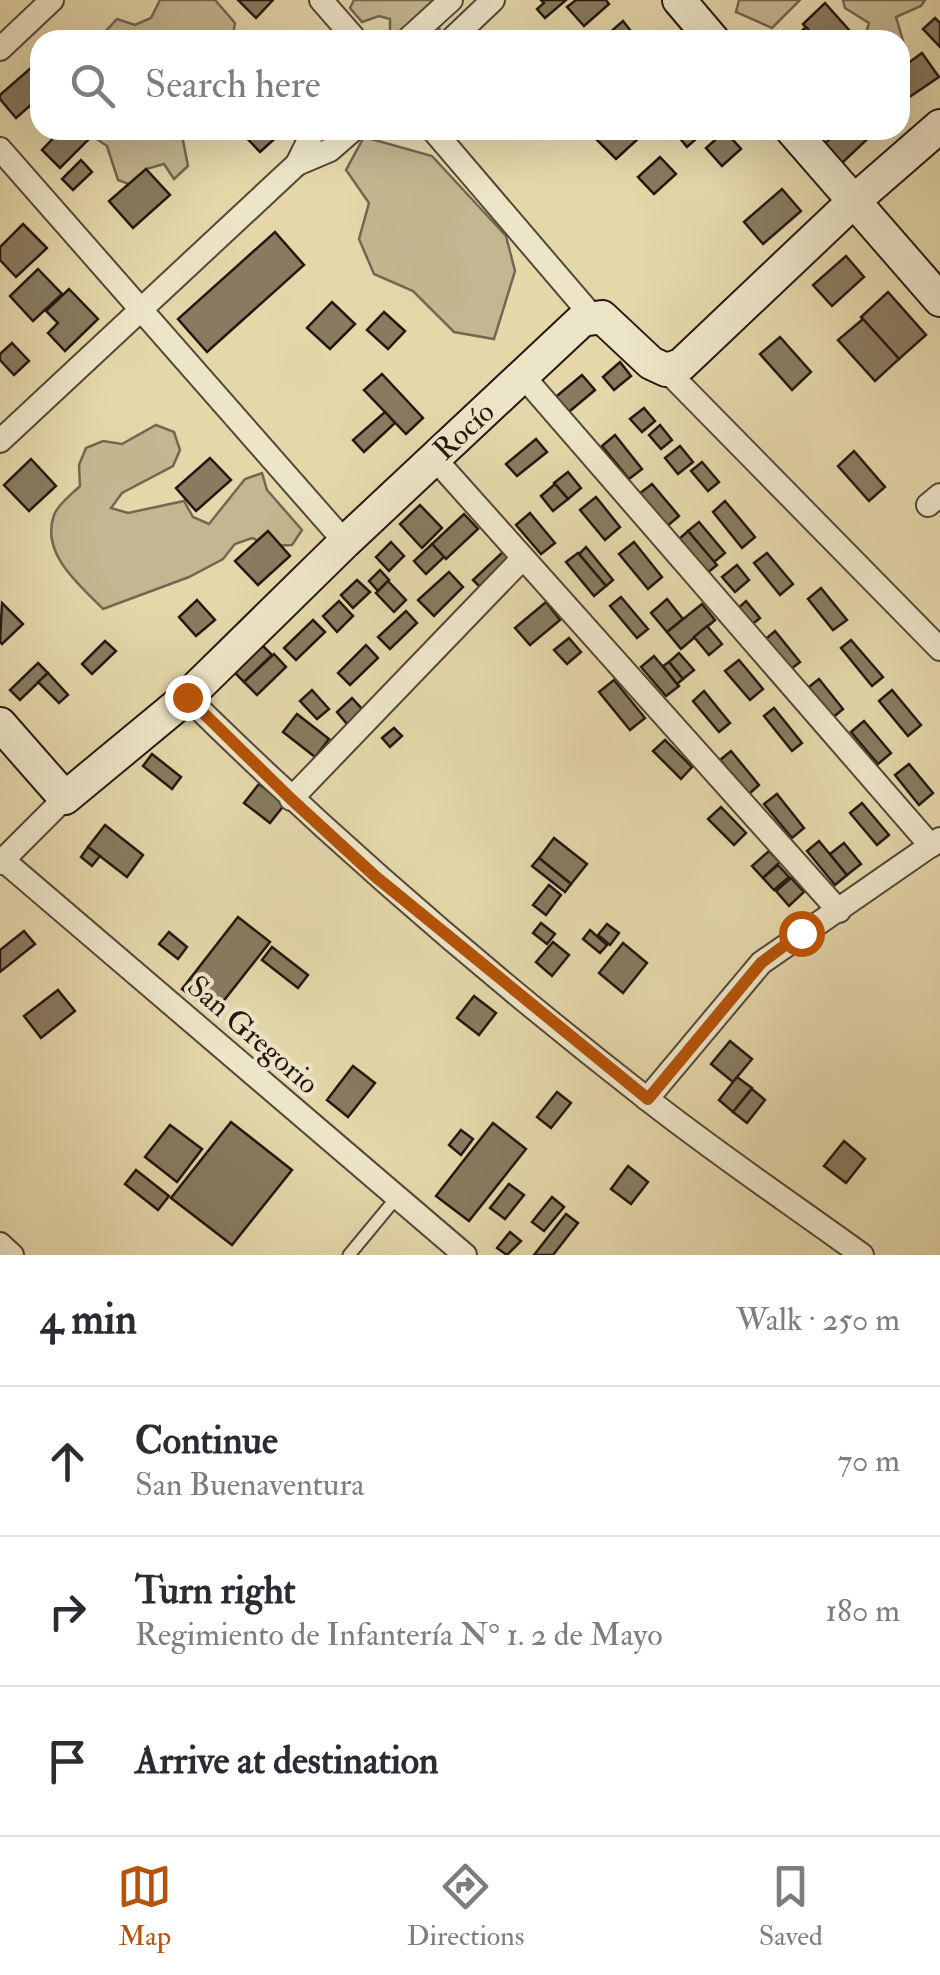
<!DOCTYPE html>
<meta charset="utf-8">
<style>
:root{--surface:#fff;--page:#f2f2f3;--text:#2b2b33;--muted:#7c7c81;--line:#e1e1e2;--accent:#b45309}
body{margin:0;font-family:"IM FELL Double Pica",serif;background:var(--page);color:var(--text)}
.stop{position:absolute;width:30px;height:30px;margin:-22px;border:8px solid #b45309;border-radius:50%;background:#fff}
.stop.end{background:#b45309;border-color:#fff;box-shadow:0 2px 10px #0008}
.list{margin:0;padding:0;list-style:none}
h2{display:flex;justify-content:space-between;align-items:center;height:130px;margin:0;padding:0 40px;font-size:42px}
h2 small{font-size:32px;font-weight:400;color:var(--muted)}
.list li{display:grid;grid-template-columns:65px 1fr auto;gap:30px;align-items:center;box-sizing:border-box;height:150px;padding:0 40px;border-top:2px solid var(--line)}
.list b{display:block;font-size:38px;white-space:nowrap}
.list p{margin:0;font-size:32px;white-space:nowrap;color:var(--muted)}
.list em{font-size:32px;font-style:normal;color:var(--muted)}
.icon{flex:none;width:55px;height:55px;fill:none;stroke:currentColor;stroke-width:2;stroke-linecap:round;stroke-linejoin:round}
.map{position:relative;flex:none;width:940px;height:1255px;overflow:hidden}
.search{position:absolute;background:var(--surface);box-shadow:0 10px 40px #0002;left:30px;right:30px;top:30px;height:110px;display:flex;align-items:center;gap:25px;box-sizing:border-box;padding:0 35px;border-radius:30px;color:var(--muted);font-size:38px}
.sheet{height:580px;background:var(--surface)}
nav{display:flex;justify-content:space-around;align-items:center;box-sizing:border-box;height:140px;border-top:2px solid var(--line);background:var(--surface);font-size:28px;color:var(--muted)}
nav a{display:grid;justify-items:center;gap:5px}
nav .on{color:var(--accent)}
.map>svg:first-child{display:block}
.green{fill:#c4b690;stroke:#746650;stroke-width:2.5}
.building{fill:#887b60;stroke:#25170f;stroke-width:2.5}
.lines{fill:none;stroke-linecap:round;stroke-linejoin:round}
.lane-casing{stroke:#554736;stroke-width:15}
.street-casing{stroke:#554736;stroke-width:26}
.secondary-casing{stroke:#25170f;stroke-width:36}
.lane{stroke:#ede5c8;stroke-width:11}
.street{stroke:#ede5c8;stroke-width:22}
.secondary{stroke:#ede5c8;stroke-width:32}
.route{stroke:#b45309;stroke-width:12}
.labels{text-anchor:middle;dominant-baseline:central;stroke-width:8;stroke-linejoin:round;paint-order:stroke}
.street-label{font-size:30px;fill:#25170f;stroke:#ede5c8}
</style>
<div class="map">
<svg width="940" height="1255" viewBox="0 0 940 1255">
<rect width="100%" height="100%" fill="#e4d7aa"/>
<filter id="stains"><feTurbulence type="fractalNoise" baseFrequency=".002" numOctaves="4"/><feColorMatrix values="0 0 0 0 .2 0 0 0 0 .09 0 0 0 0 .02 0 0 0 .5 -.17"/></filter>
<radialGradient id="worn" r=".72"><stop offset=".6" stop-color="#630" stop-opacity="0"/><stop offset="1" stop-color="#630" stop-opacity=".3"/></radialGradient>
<!-- green -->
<g class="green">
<path d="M160,0H215L235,23L232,40H107L105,32L117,19L135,25L151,18Z"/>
<path d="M354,0H440L437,8L440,34L433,40H394L390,38V19L379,16L362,22L350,8Z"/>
<path d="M739,0H800L772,28L736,12Z"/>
<path d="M843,0H925L921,6L896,17L906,51L900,61V40H864L869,23L845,8Z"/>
<path d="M93,130H181L188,166L174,179L164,164L146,169L134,186L118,180L107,146L92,136Z"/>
<path d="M364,137L432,156L506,236L515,271L494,339L454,332L413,291L374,274L359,239L369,203L346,170Z"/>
<path d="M156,425L174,432L180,450L173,466L122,493L111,508L128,513L184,501L193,517L209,524L245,479L262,473L267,490L302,530L292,545L271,546L252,538L235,544L223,559L189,577L103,609C80,585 40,554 54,515C58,504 72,494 80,486L79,465L86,448L103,441L122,444Z"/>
</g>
<!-- building -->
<g class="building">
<path d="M238,0H273L256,18Z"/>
<path d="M541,0H566L545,18L537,9L544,3Z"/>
<path d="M576,0H606L609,4L584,26L567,7Z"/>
<path d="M825,3L858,40H817L803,24Z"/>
<path d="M935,18L940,23V47L923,29Z"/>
<path d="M623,21L638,40H601Z"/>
<path d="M806,27L818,40H792Z"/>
<path d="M922,53L939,77L908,98L900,87V69Z"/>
<path d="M40,60V97L16,118L0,99V95Z"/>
<path d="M61,130H86L92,136L60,168L42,150Z"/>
<path d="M239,130H278L281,133L260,152Z"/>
<path d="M603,130H633L640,137L616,159L595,138Z"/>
<path d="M673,130H706L687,147Z"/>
<path d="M840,130H877L842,163L824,144Z"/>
<path d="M725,131L741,149L722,166L706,148Z"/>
<path d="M660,157L676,174L654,194L638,177Z"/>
<path d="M81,160L92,172L73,190L62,179Z"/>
<path d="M146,169L170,195L133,228L109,201Z"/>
<path d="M782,189L801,211L763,244L744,222Z"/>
<path d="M23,224L47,248L16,277L0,260V247Z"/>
<path d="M275,232L304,265L207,352L178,319Z"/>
<path d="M846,256L864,277L832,306L813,285Z"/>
<path d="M38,269L62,294L33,321L10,296Z"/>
<path d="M69,289L98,319L65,351L48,333L58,323L46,311Z"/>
<path d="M888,292L926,335L899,359L861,317Z"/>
<path d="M332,302L355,324L330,349L307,328Z"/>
<path d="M384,312L405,331L388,349L367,330Z"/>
<path d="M863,319L899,359L875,381L838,340Z"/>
<path d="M780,337L811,372L792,390L760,354Z"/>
<path d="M12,343L29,361L14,375L0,360V354Z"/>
<path d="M620,362L631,376L614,390L603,377Z"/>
<path d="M382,374L423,418L406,434L364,390Z"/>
<path d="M582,375L595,390L564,416L551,401Z"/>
<path d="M644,408L655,421L642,432L630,419Z"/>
<path d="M385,412L395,423L364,452L353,440Z"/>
<path d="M660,425L672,440L661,449L649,435Z"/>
<path d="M615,435L642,469L629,479L602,446Z"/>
<path d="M536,439L547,452L517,476L506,464Z"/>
<path d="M680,446L693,462L678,474L665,458Z"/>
<path d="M854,451L885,487L869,501L838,466Z"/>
<path d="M210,458L231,480L196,511L176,488Z"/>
<path d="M31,459L56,486L29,511L4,485Z"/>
<path d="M702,462L719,482L708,491L691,471Z"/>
<path d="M568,472L581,488L568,499L554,483Z"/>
<path d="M555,484L568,499L553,511L541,496Z"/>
<path d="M652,484L679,516L666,527L639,494Z"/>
<path d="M596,497L620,527L605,540L580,510Z"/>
<path d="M725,501L755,537L742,548L713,512Z"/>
<path d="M420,505L442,528L422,548L400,524Z"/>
<path d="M530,513L555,543L541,554L516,525Z"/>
<path d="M464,514L478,529L446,559L432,544Z"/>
<path d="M699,522L725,553L714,562L688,531Z"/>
<path d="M268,531L290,556L258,585L235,561Z"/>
<path d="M688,531L717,565L706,574L678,540Z"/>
<path d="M391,542L404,556L389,571L376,557Z"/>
<path d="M634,542L662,577L648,589L619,554Z"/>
<path d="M432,544L444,557L426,574L414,561Z"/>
<path d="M586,547L613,580L606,586L579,554Z"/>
<path d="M506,549L517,561L485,592L473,580Z"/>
<path d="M578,553L606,586L594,596L566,562Z"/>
<path d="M767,553L793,584L780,595L754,563Z"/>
<path d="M737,565L749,580L735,592L722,577Z"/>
<path d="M380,570L389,580L378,591L369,581Z"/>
<path d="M449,572L463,587L434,616L418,600Z"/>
<path d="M357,580L370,592L353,608L341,595Z"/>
<path d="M388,581L406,600L394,612L376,593Z"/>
<path d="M821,588L847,620L833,630L808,599Z"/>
<path d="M621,597L648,629L637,638L610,606Z"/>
<path d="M667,599L683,619L667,632L651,613Z"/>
<path d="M197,600L215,620L196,636L179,617Z"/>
<path d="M339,601L353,616L337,632L323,616Z"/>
<path d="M746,601L760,618L749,627L735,611Z"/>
<path d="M546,602L560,620L530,645L515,628Z"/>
<path d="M2,603L23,624L2,644L0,642Z"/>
<path d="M702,604L715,620L681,649L667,632Z"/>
<path d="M406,611L417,623L390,649L378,637Z"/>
<path d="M313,620L325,632L296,660L284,648Z"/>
<path d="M707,626L722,644L709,655L694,637Z"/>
<path d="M775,631L800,662L786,673L761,643Z"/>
<path d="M569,638L581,652L567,664L554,650Z"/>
<path d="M851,640L883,677L872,686L841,648Z"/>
<path d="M105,641L116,651L92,674L82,664Z"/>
<path d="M262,645L272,655L244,682L234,672Z"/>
<path d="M366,645L378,658L350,685L338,673Z"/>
<path d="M679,653L694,670L683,679L669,662Z"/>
<path d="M274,654L286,667L257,695L244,682Z"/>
<path d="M654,656L679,686L666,696L641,667Z"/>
<path d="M739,660L763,689L750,700L725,671Z"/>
<path d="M669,662L683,679L677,684L663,666Z"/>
<path d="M38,663L48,673L20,700L10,690Z"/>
<path d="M48,673L68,695L59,703L38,682Z"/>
<path d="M819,679L843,709L830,720L805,690Z"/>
<path d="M614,680L645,718L630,730L599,692Z"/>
<path d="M312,690L329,709L317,719L300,701Z"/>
<path d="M892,690L921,725L908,736L879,701Z"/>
<path d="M704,691L730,723L719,732L693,701Z"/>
<path d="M352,698L363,710L347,724L337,712Z"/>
<path d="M774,708L802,743L792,751L764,716Z"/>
<path d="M297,714L329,739L315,757L283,732Z"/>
<path d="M864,721L891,753L878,764L851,732Z"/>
<path d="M394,728L402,736L390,747L382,738Z"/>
<path d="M665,740L692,767L681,779L653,751Z"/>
<path d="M731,751L759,785L749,794L720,760Z"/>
<path d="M152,754L181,777L172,789L143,766Z"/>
<path d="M909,764L933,793L919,805L895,775Z"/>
<path d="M259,784L285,804L270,823L244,803Z"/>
<path d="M777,794L804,828L792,838L764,804Z"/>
<path d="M862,803L889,835L877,845L850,813Z"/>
<path d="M721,807L746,833L734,845L708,819Z"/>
<path d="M105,825L143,855L127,877L88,847Z"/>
<path d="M554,838L587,864L571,884L539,858Z"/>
<path d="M819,841L847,875L835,885L807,851Z"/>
<path d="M844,843L861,864L847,875L830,854Z"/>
<path d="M88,847L100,856L92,866L81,857Z"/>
<path d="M769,851L780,862L763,878L752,866Z"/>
<path d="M539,858L571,884L565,892L532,866Z"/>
<path d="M778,865L789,877L774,890L763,878Z"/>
<path d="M791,878L804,892L789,906L776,891Z"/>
<path d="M549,885L561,895L546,915L533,905Z"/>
<path d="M238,917L270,942L214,1013L182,989Z"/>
<path d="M541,923L555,934L547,944L533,933Z"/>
<path d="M607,924L619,933L610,945L598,935Z"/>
<path d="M590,930L607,945L600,953L583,939Z"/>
<path d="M24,931L35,944L0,972V950Z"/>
<path d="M169,932L187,947L178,959L159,944Z"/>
<path d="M553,942L569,955L552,976L536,962Z"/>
<path d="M623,943L647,963L623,993L599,973Z"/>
<path d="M272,947L308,975L298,988L262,960Z"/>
<path d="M58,990L75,1011L41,1038L24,1016Z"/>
<path d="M474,996L496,1013L479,1035L457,1018Z"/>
<path d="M730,1041L752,1059L733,1082L711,1064Z"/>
<path d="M353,1066L375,1083L348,1117L327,1100Z"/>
<path d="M737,1077L752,1088L733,1112L719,1100Z"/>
<path d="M752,1089L765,1100L747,1123L733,1112Z"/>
<path d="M557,1092L571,1103L551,1128L537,1117Z"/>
<path d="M231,1122L292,1170L232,1245L171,1198Z"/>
<path d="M493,1123L526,1149L469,1221L436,1196Z"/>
<path d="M170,1125L202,1149L177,1182L145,1157Z"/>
<path d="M461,1130L473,1139L461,1155L449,1145Z"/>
<path d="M844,1141L865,1159L846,1183L824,1166Z"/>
<path d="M628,1166L648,1182L631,1204L611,1189Z"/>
<path d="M136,1170L169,1196L158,1210L125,1184Z"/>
<path d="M509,1184L524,1195L505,1219L490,1208Z"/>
<path d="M552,1197L564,1207L544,1231L532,1222Z"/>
<path d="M566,1214L578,1223L553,1255H534Z"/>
<path d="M510,1232L521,1241L507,1255L497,1248Z"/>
</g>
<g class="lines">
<!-- lane casing -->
<g class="lane-casing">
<path id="lane" d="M349,1255L397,1197"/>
</g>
<!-- street casing -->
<g class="street-casing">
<g id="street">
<path d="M321,0L356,40"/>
<path d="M407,40L451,0"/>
<path d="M451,40L493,0"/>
<path d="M0,49L52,0"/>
<path d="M433,130L592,316"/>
<path d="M0,149L345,542"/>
<path d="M297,164L330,150L353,130"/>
<path d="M666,370L940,649"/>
<path d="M523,376L931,846"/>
<path d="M0,441L297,164L314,130"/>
<path d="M435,459L839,911"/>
<path d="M928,505L940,495"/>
<path d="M187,697C332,840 486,973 646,1098C716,1153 790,1203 862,1255"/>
<path d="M291,799L523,558"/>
<path d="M3,860L465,1255"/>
<path d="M0,863L65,798"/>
<path d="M647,1099L761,963L940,839"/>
<path d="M0,1244L12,1255"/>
</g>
</g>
<!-- secondary casing -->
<g class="secondary-casing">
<g id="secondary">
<path d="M679,0L713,40"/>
<path d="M792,130L940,300"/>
<path d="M0,724L65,798L187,697L345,542L582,320L602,317L651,363L666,370L681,365L854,201L940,126"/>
</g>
</g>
<!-- lane -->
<use href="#lane" class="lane"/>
<!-- street -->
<use href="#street" class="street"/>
<!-- secondary -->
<use href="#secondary" class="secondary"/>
</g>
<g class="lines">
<!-- route -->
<path class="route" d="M187,697L291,799L376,877L648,1099L761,963L801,933"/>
</g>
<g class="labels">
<!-- street labels -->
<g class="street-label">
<text transform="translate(464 431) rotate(-43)">Rocío</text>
<text transform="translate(253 1035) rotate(41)">San Gregorio</text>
</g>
</g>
<rect width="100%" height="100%" filter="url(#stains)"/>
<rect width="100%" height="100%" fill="url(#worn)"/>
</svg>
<div class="stop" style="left:801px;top:933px"></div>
<div class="stop end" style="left:187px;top:697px"></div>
<div class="search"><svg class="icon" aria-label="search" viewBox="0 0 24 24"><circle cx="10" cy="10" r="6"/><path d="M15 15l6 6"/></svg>Search here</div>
</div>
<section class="sheet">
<h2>4 min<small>Walk · 250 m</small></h2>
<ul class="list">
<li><svg class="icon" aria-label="ahead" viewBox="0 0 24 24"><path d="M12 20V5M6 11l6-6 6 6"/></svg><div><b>Continue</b><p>San Buenaventura</p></div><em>70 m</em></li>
<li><svg class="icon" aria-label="right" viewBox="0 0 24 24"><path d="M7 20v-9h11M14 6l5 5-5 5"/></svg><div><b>Turn right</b><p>Regimiento de Infantería N° 1. 2 de Mayo</p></div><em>180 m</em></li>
<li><svg class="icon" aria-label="arrive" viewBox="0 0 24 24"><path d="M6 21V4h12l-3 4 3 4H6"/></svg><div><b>Arrive at destination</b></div></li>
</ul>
</section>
<nav>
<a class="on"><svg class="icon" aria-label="map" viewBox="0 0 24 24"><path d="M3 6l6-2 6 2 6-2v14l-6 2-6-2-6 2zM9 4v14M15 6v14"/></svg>Map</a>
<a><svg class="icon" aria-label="directions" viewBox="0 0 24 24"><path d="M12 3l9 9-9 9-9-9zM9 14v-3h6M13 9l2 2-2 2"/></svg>Directions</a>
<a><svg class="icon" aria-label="saved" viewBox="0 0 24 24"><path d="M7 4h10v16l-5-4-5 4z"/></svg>Saved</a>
</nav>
